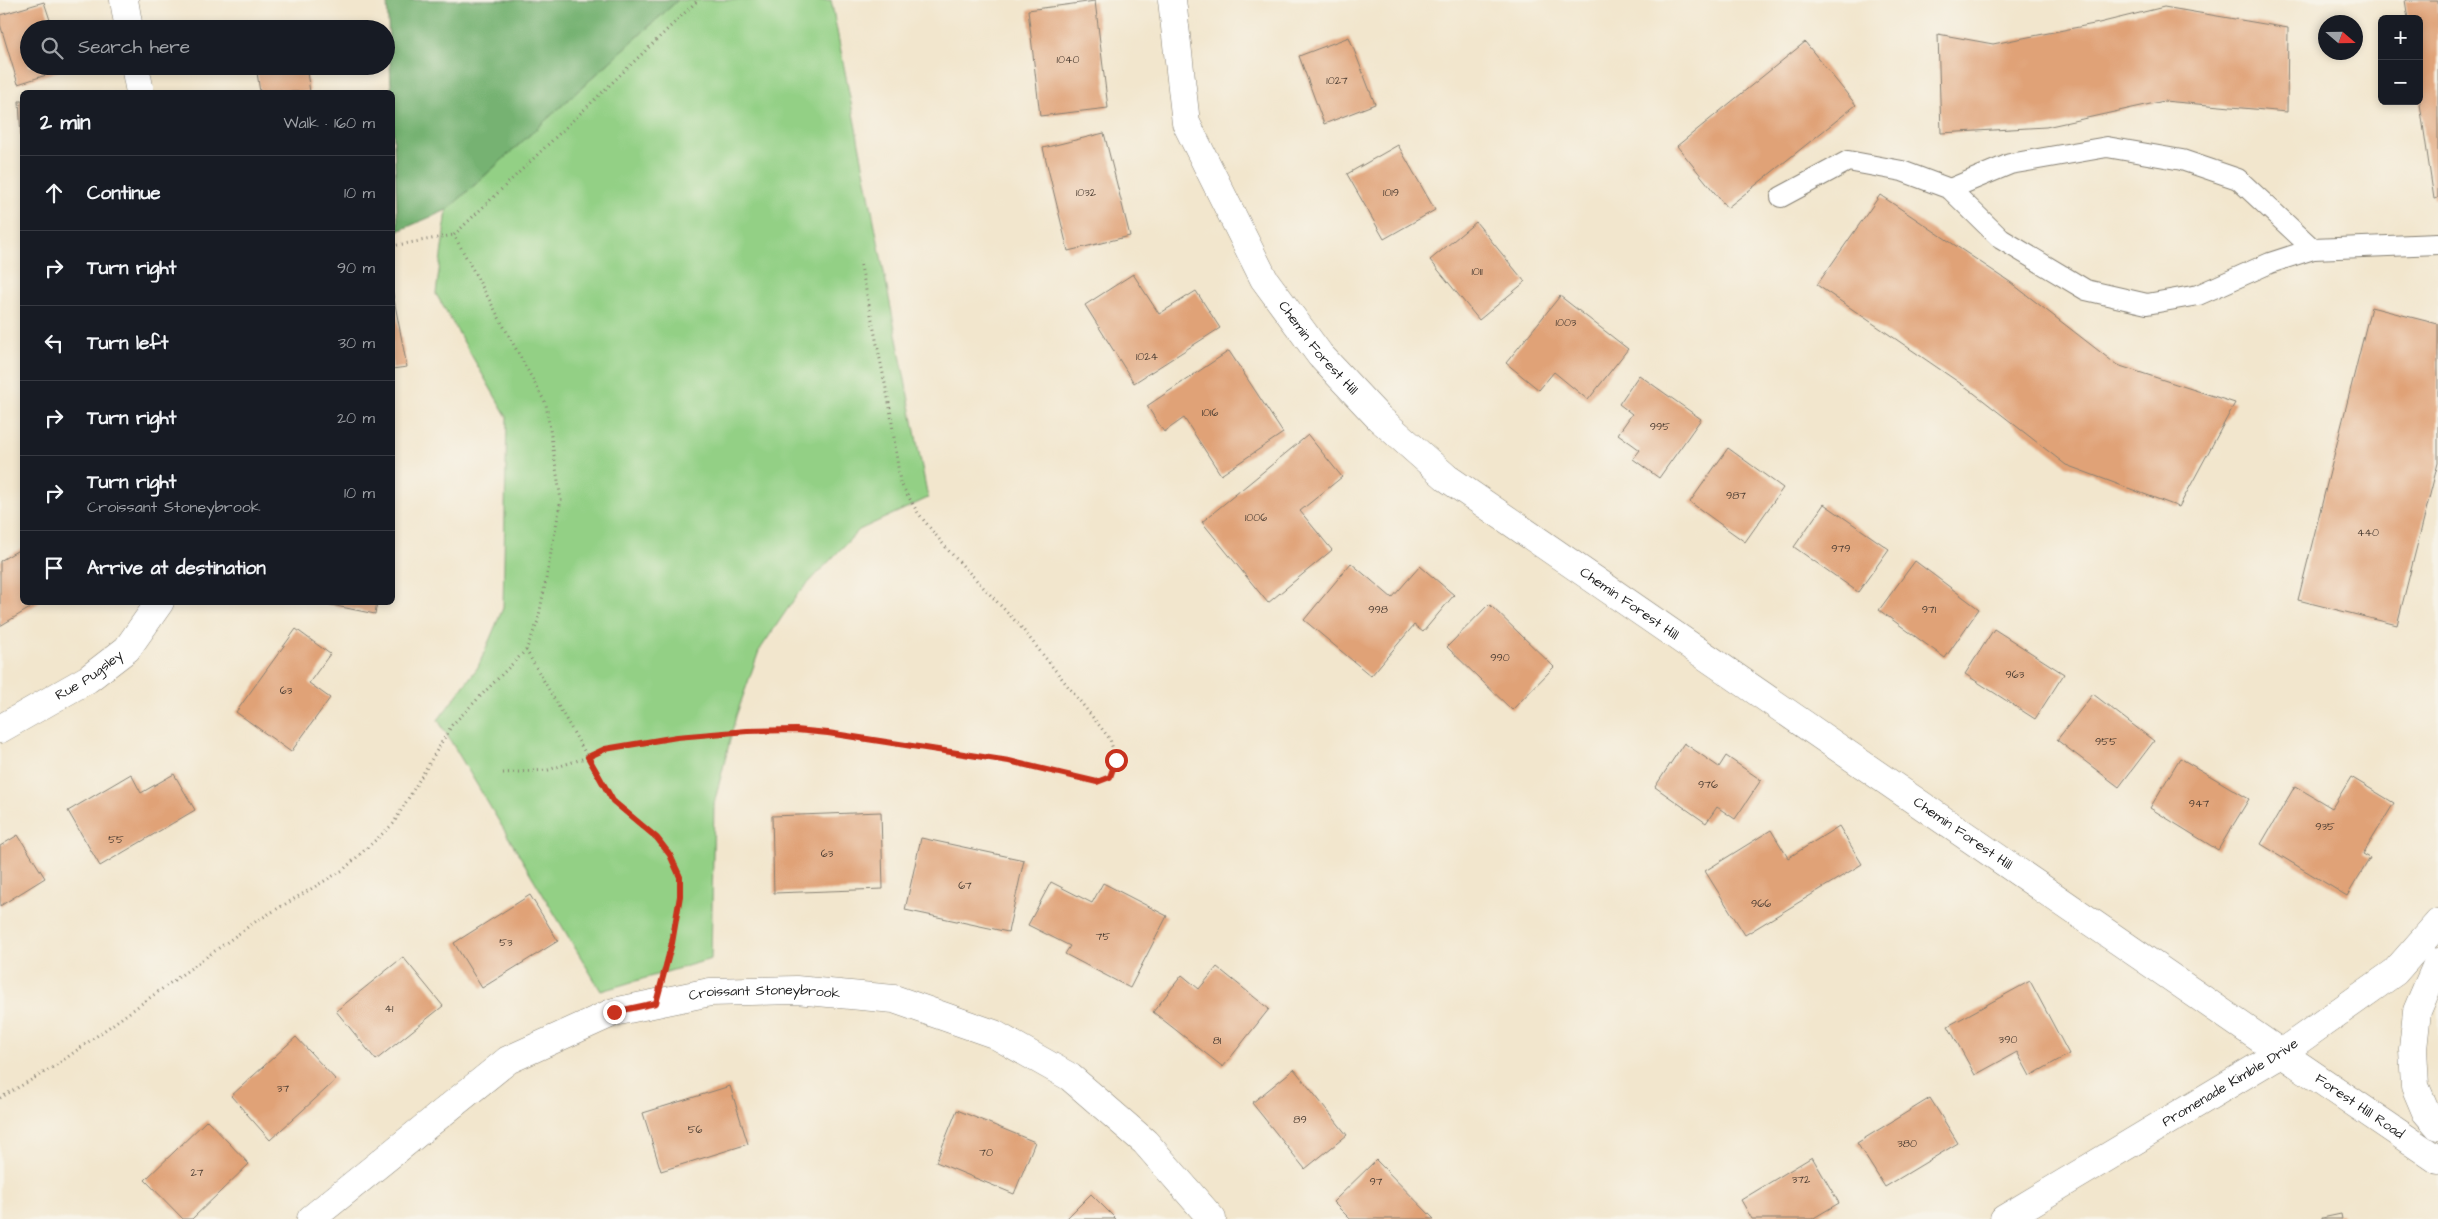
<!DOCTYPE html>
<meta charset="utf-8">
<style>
:root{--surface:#171b24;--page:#20242c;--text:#f1f3f6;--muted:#9ea1a6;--line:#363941}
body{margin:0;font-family:"Architects Daughter",sans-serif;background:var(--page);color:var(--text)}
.controls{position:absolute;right:15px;top:15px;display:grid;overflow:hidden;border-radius:8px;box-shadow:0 2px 8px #0003}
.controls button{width:45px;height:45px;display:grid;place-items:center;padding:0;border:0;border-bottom:1px solid var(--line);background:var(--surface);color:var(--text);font:25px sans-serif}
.compass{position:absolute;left:2318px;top:15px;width:45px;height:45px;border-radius:50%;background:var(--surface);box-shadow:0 2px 8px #0003;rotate:110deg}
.stop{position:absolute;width:15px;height:15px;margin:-11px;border:4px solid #c8321e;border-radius:50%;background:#fff}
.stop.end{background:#c8321e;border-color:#fff;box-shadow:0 1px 5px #0008}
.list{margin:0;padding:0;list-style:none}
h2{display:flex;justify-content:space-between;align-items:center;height:65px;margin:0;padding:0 20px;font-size:21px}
h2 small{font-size:16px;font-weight:400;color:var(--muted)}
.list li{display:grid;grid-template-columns:32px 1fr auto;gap:15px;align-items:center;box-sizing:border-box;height:75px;padding:0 20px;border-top:1px solid var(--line)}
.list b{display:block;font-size:19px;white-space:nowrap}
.list p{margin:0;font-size:16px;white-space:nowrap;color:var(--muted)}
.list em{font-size:16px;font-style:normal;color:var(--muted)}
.icon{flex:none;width:28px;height:28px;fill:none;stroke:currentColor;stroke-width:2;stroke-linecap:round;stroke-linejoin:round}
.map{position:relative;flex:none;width:2438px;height:1219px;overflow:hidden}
.search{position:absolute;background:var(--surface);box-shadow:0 2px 8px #0003;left:20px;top:20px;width:375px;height:55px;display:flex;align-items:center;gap:12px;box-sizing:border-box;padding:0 18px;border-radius:28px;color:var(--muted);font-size:19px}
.panel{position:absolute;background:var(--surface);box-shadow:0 2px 8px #0003;left:20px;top:90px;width:375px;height:515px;border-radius:8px}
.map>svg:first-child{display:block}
.green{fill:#93d085;stroke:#587650}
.forest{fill:#76b272;stroke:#496747}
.building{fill:#e0a277}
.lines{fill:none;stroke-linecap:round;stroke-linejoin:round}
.lane-casing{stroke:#878174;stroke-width:22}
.street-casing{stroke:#878174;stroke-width:29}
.secondary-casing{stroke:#878174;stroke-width:29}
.path{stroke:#878174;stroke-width:3;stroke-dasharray:1 4;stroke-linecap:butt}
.lane{stroke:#fff;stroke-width:20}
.street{stroke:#fff;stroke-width:28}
.secondary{stroke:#fff;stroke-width:28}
.route{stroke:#c8321e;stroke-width:6}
.labels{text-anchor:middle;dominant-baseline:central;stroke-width:5;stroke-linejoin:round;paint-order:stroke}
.number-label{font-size:11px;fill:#4d3e33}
.street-label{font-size:14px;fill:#1c1c1c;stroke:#f7f3e8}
</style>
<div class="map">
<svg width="2438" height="1219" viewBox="0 0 2438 1219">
<rect width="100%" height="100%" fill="#f7f3e8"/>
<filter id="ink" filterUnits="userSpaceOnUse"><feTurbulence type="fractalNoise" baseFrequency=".02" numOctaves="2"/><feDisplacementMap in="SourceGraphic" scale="10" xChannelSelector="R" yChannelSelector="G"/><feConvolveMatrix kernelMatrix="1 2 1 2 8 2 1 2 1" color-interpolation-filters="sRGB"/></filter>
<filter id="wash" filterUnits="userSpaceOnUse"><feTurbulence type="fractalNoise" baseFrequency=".0096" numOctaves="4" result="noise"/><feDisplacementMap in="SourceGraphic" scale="20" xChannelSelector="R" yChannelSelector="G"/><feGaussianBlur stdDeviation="1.12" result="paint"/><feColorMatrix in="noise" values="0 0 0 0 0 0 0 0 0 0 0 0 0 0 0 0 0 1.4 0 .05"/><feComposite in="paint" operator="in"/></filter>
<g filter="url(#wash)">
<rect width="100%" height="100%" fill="#f2e6cd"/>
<!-- green -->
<path class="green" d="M678,0H831L928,498L859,530L797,595L759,651L736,716L714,804L711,959L601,991L438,720L478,667L503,608L507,417L436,294L447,210Z"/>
<!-- forest -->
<path class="forest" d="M387,0H678L447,210L398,231Z"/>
<g id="blocks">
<!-- building -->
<g class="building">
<path d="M2405,0H2438V198L2434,199L2419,97V19H2408Z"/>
<path d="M1095,1L1108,108L1040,116L1028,10Z"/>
<path d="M44,2L53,29H29V66H64L65,69L18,84L0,24V15Z"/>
<path d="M2164,7L2288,28L2287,112L2164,101L2046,127L1941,133L1938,34L1993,44L2099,23Z"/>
<path d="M1349,37L1375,104L1324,124L1299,56Z"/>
<path d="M1805,42L1856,105L1727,208L1677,146Z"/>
<path d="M256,66H306L310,92H260Z"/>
<path d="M19,101H22V137H21Z"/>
<path d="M1104,133L1130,236L1068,251L1043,148Z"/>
<path d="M1398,145L1435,210L1384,239L1347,174Z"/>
<path d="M1880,195L2010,282L2117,365L2235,403L2179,507L2066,465L1970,390L1817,285Z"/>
<path d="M1476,222L1525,282L1479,320L1430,260Z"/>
<path d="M1133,274L1159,314L1196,291L1220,328L1134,383L1085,305Z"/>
<path d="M392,289L407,367L392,369Z"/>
<path d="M1560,296L1628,349L1588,400L1554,372L1539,390L1506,363Z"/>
<path d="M2371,307L2438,324V463L2397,625L2298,600Z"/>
<path d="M1229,351L1283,433L1221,475L1184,418L1164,432L1147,406Z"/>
<path d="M1639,375L1701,419L1659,478L1633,459L1640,450L1618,434L1632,414L1619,404Z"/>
<path d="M1308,435L1342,477L1300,511L1332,550L1268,603L1202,522Z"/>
<path d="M1728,448L1783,488L1745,542L1690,502Z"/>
<path d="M1824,504L1889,549L1858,592L1794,547Z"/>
<path d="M22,548V602H40L0,626V561Z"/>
<path d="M1915,561L1979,609L1945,658L1879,610Z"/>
<path d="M1351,563L1392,598L1420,566L1454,595L1423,632L1414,625L1371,676L1304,620Z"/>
<path d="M317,602H377L375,614Z"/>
<path d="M1489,604L1554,667L1512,710L1447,647Z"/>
<path d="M296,629L330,654L309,683L330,698L291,752L236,712Z"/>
<path d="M1994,629L2064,674L2035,719L1965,674Z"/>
<path d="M2093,694L2154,741L2119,787L2057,740Z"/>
<path d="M1684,743L1719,767L1726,756L1761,780L1735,819L1717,807L1706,823L1655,787Z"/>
<path d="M2180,758L2249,799L2218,850L2150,808Z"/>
<path d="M131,774L141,793L174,774L195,810L100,866L68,811Z"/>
<path d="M2351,777L2394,803L2363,854L2370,858L2347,896L2261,844L2295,786L2332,808Z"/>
<path d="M881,812L883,889L774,893L772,816Z"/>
<path d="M1839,826L1862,864L1745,935L1705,871L1771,830L1788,858Z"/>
<path d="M18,835L45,878L0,906V846Z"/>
<path d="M921,838L1024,860L1008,932L905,910Z"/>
<path d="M1051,882L1092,903L1103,883L1167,916L1130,988L1065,954L1070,946L1028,925Z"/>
<path d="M530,895L558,941L482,988L454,943Z"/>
<path d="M403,957L443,1006L376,1060L336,1011Z"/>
<path d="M1217,967L1269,1009L1223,1067L1153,1012L1182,975L1199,989Z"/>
<path d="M2030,981L2069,1054L2030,1076L2017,1052L1975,1075L1948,1026Z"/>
<path d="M296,1037L336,1080L270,1140L231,1096Z"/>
<path d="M1294,1069L1347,1135L1305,1169L1252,1103Z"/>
<path d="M730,1086L748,1144L661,1171L643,1113Z"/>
<path d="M1930,1098L1958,1143L1885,1187L1857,1143Z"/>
<path d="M957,1110L1035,1142L1014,1194L936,1162Z"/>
<path d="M207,1120L249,1164L192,1219H183L145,1180Z"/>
<path d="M1812,1157L1839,1203L1812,1219H1752L1741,1200Z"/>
<path d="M1376,1160L1434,1219H1350L1333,1202Z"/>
<path d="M1091,1194L1116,1219H1066Z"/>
<path d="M2341,1214L2342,1219H2322V1218Z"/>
</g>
</g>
</g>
<g filter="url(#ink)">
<use href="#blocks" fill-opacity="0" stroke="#878174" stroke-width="1"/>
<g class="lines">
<!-- lane casing -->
<g class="lane-casing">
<g id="lane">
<path d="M1950,189L2010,164L2107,147L2182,160L2238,179L2313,249"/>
<path d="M1781,197L1848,161L1902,171L1950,189L2001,239L2086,290L2147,304L2198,295L2270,263L2313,249L2438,244"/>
</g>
</g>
<!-- street casing -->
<g class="street-casing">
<g id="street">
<path d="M124,0L129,29"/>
<path id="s1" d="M1172,0L1186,123L1264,279L1320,355L1379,418L1447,478L2281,1053"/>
<path d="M135,66L140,92"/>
<path id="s2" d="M0,729L88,679L127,649L160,602"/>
<path id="s3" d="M311,1219L508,1060L614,1012L710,992L796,990L894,999L994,1034L1070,1077L1145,1142L1212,1219"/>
</g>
</g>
<!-- secondary casing -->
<g class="secondary-casing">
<g id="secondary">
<path d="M2438,962L2417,1011L2413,1049L2415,1086L2426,1112L2438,1126"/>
<path id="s4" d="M2281,1053L2438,1160"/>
<path id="s5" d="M2004,1219L2281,1053L2395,972L2438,923"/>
</g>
</g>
<!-- path -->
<g class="path">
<path d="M392,246L454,235"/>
<path d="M526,650L613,801L657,838L671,855L680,877V896L665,967"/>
<path d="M503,773L548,770L588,757L605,749L677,737L747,731L796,730L828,733L1009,761L1097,782L1110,777L1116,760L1110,739L1020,626L947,549L918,513L900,482L890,408L860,261"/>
<path d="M0,1098L55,1066L255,922L343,870L393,824L452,725L526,650L538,621L561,500L546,404L454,235L698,0"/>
</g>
<!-- lane -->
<use href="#lane" class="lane"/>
<!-- street -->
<use href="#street" class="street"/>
<!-- secondary -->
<use href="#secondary" class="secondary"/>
</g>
</g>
<g class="lines" filter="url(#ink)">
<!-- route -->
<path class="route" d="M614,1012L656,1003L672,943L680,896V877L670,855L657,838L613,801L588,757L605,749L677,737L747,731L796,730L828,733L1009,761L1097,782L1110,777L1116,760"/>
</g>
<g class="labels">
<!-- number labels -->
<g class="number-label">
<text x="1068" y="59">1040</text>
<text x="1337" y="80">1027</text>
<text x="1086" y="192">1032</text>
<text x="1391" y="192">1019</text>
<text x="1477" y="271">1011</text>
<text x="1566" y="322">1003</text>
<text x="1147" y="356">1024</text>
<text x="1210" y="412">1016</text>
<text x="1660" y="426">995</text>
<text x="1736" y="495">987</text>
<text x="1256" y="517">1006</text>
<text x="2368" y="532">440</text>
<text x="1841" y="548">979</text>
<text x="1378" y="609">998</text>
<text x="1929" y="609">971</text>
<text x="1500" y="657">990</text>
<text x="2015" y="674">963</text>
<text x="286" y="690">63</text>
<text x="2106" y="741">955</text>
<text x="1708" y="784">976</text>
<text x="2199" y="803">947</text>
<text x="2325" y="826">935</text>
<text x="116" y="839">55</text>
<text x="827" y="853">63</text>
<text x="965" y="885">67</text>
<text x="1761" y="903">966</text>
<text x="1103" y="936">75</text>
<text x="506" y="942">53</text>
<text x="389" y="1008">41</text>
<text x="2008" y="1039">390</text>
<text x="1217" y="1040">81</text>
<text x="283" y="1088">37</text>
<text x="1300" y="1119">89</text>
<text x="695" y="1129">56</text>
<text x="1907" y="1143">380</text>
<text x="986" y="1152">70</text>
<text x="197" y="1172">27</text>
<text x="1801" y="1179">372</text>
<text x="1376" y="1181">97</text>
</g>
<!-- street labels -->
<g class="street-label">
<text stroke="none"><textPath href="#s1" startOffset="386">Chemin Forest Hill</textPath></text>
<text stroke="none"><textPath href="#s1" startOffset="791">Chemin Forest Hill</textPath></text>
<text stroke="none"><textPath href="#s2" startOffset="104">Rue Pugsley</textPath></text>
<text stroke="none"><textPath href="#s1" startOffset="1196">Chemin Forest Hill</textPath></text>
<text stroke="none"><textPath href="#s3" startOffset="522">Croissant Stoneybrook</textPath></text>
<text stroke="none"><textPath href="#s5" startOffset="264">Promenade Kimble Drive</textPath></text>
<text stroke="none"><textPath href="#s4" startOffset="95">Forest Hill Road</textPath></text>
</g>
</g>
</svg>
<div class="controls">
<button>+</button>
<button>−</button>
</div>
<svg class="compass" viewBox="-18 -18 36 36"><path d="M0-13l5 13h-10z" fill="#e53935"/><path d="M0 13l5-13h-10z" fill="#9ea1a6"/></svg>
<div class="stop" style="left:1116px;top:760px"></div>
<div class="stop end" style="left:614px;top:1012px"></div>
<div class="search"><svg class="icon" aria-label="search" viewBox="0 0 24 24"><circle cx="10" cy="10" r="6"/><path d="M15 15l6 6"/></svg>Search here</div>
<section class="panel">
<h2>2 min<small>Walk · 160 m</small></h2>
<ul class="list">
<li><svg class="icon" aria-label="ahead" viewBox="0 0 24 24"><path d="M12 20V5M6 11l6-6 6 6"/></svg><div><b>Continue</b></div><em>10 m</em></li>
<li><svg class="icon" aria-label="right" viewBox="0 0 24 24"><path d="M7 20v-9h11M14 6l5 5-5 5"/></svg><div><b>Turn right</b></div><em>90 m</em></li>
<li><svg class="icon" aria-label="left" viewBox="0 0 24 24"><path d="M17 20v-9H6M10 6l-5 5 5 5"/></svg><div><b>Turn left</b></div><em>30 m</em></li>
<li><svg class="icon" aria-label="right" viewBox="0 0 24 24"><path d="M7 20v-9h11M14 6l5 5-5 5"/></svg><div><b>Turn right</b></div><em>20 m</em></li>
<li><svg class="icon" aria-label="right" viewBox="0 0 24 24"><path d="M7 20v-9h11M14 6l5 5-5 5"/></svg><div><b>Turn right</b><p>Croissant Stoneybrook</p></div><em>10 m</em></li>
<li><svg class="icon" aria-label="arrive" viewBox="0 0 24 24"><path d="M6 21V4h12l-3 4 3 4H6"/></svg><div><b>Arrive at destination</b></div></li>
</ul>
</section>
</div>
